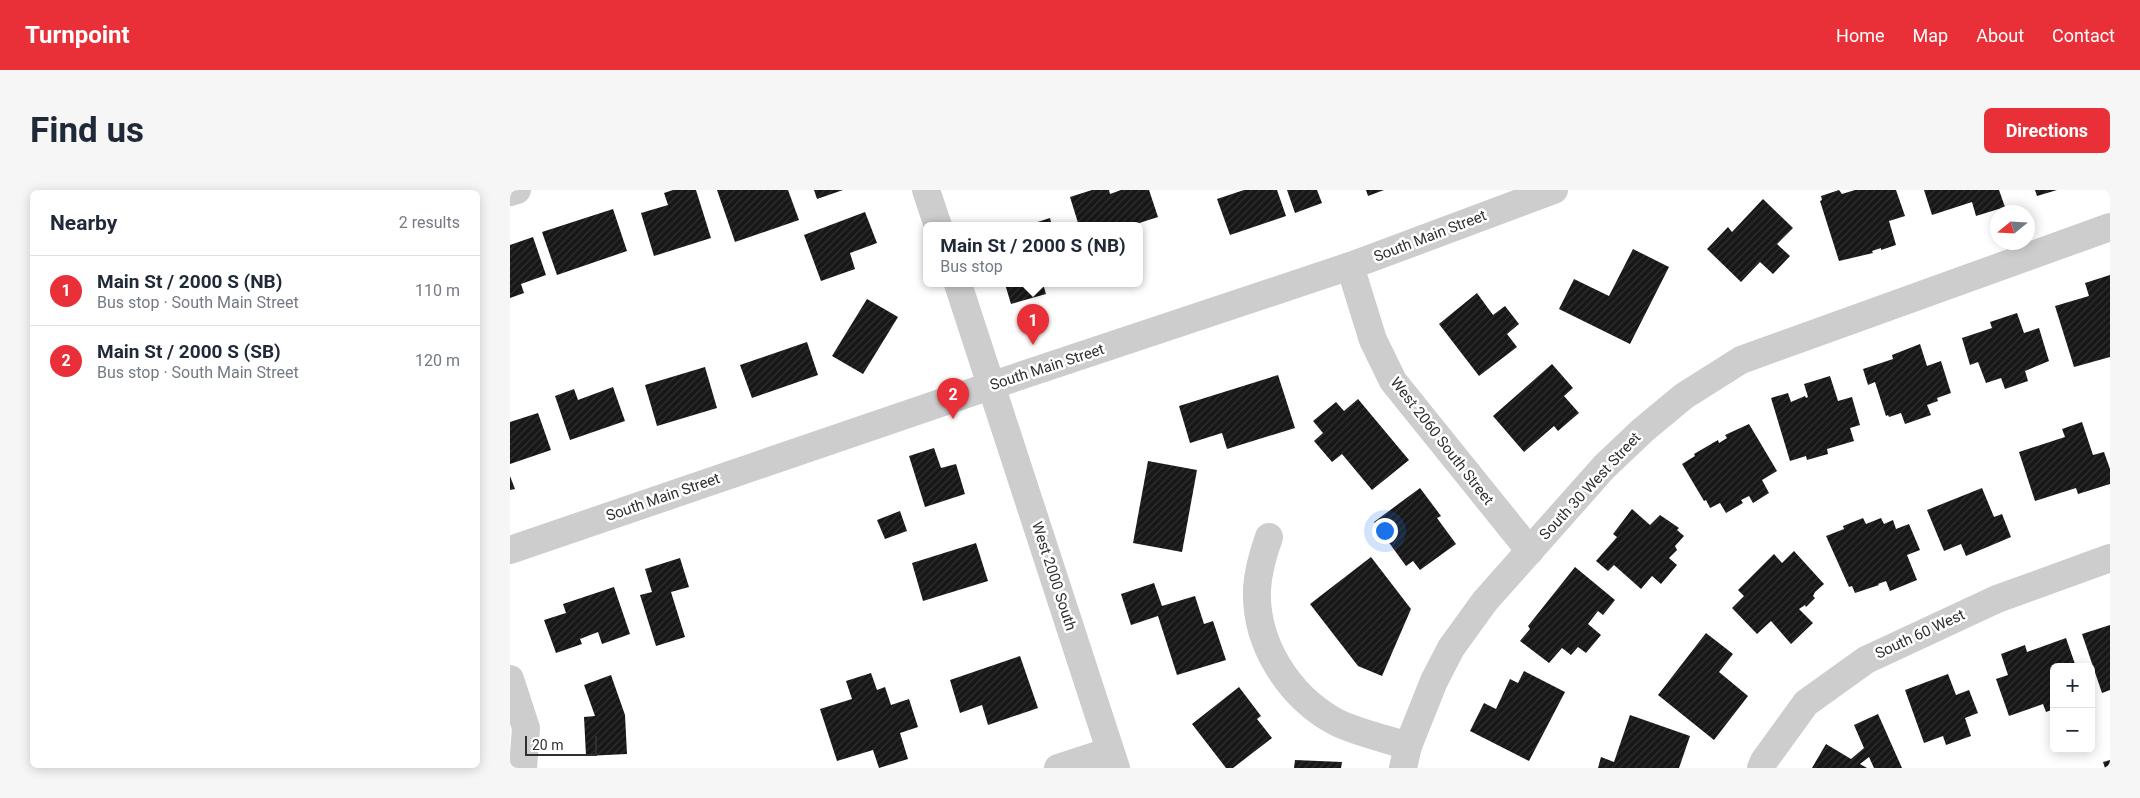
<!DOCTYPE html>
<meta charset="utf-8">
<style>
:root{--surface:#fff;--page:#f6f6f7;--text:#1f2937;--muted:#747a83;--line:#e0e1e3;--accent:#e92f37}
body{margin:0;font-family:Roboto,sans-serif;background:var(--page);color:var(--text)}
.controls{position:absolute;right:15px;bottom:15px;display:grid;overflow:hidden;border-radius:8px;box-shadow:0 2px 12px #0003}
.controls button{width:45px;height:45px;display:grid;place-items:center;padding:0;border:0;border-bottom:1px solid var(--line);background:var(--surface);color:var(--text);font:25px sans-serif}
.compass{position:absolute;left:1480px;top:15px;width:45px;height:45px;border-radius:50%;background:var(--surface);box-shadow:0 2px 12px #0003;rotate:252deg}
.scale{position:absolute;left:15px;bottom:12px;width:72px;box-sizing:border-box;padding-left:5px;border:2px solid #303030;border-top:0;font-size:14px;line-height:18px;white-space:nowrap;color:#303030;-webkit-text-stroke:4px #fff;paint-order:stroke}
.you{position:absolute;left:874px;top:340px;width:18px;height:18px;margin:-12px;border:4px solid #fff;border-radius:50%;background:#1a73e8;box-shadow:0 0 0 8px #1a73e833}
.badge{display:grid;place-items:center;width:32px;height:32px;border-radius:50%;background:var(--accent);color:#fff;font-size:16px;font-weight:700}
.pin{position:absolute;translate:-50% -41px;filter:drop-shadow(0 1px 2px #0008)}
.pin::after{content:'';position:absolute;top:26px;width:18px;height:15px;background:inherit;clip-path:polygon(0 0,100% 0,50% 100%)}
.popup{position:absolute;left:413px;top:32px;width:220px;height:65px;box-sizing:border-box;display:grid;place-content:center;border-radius:8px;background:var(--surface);filter:drop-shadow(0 1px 4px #0005);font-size:16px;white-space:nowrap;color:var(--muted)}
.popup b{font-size:19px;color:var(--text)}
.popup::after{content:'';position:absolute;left:50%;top:100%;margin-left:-10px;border:10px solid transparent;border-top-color:var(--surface)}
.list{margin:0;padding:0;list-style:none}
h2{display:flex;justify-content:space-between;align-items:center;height:65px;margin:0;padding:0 20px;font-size:21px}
h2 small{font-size:16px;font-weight:400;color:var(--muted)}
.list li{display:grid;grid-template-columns:32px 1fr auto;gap:15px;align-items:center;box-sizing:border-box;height:70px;padding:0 20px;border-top:1px solid var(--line)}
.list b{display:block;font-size:19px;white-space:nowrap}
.list p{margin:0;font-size:16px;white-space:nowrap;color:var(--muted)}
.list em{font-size:16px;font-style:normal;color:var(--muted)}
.map{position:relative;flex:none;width:1600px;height:578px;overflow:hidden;border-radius:8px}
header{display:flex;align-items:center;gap:30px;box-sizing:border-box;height:70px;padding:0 25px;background:var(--accent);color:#fff}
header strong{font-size:24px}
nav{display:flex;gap:28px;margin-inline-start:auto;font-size:18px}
.intro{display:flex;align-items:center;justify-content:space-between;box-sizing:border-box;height:120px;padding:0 30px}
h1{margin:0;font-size:35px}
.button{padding:12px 22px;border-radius:8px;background:var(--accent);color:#fff;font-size:18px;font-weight:700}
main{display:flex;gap:30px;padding:0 30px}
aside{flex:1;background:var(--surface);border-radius:8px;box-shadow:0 2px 12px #0003}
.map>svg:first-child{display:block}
.building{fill:url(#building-hatch)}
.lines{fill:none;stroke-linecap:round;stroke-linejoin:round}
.minor{stroke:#cdcdcd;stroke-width:28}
.labels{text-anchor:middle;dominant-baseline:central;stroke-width:5;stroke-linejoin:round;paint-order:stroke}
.street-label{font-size:15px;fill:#303030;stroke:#fff}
</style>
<header>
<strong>Turnpoint</strong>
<nav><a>Home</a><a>Map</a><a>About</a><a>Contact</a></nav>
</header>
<div class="intro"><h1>Find us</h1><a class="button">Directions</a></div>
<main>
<aside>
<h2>Nearby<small>2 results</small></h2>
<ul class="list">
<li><span class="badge">1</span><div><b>Main St / 2000 S (NB)</b><p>Bus stop · South Main Street</p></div><em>110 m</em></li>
<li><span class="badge">2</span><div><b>Main St / 2000 S (SB)</b><p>Bus stop · South Main Street</p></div><em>120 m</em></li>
</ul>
</aside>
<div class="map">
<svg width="1600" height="578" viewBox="0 0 1600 578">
<defs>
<pattern id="building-hatch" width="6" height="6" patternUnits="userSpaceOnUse" patternTransform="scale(1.25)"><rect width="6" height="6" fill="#171717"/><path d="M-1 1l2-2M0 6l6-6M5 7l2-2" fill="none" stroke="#303030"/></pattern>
</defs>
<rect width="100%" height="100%" fill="#fff"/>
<!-- building -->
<g class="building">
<path d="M163,0H186L201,48L144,66L131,23L158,15L154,3Z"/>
<path d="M207,0H278L289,30L225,52Z"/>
<path d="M304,0H333L307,9Z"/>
<path d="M582,0H599L600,4L611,0H639L648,27L620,36H569L560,7Z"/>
<path d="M734,0H767L776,26L720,45L707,9Z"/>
<path d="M777,0H807L812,13L785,23Z"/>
<path d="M856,0H874L858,6Z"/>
<path d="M1329,0L1332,4L1345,0H1386L1395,26L1379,31L1386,55L1371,60V58L1362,61L1363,63L1329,71L1310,11L1312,10L1311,6Z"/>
<path d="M1414,0H1489L1495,17L1466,26L1462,12L1422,25Z"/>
<path d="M1525,0H1547L1527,6Z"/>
<path d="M1253,9L1283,38L1267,54L1280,66L1263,84L1250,72L1231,92L1197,59L1218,37L1222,42Z"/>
<path d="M103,19L117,61L47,85L32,42Z"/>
<path d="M355,22L367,53L340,63L345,79L311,91L294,45Z"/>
<path d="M540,28L542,36H515Z"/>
<path d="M23,47L36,85L11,94L14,103L0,108V55Z"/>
<path d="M1123,59L1159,77L1120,154L1049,119L1064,89L1099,106Z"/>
<path d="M1600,85V167L1564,177L1545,116L1579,106L1575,93Z"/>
<path d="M495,94H533L536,104L501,114Z"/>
<path d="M967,103L983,125L995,116L1009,134L997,144L1007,157L969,186L929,134Z"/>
<path d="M357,109L388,127L353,184L322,166Z"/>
<path d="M1507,123L1514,143L1529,138L1539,171L1515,181L1518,191L1495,199L1491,188L1476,193L1468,172L1460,175L1452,148L1482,138L1480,132Z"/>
<path d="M297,152L308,185L242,208L230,175Z"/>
<path d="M1410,154L1417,176L1431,171L1441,203L1427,208L1428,211L1417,215L1421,225L1395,234L1391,223L1379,227L1378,225L1376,226L1365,192L1358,195L1353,179L1383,169L1382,165Z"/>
<path d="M1042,174L1063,198L1054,206L1069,223L1048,241L1044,236L1014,262L983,226Z"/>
<path d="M195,177L207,218L147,236L135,195Z"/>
<path d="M768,185L785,238L717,259L712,243L680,253L669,216Z"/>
<path d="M1320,186L1328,211L1342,207L1350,235L1340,238L1344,251L1317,259L1318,264L1297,270L1296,266L1280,271L1261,208L1278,203L1281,212L1295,206L1296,208L1298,207L1294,194Z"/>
<path d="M103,197L115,231L60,250L45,206L64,199L68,210Z"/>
<path d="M848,209L899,270L862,300L832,264L822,272L804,251L813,243L803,231L826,212L834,221Z"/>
<path d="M28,223L41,260L0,274V232Z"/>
<path d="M1572,232L1583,265L1594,262L1600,279V294L1568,304L1566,298L1525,311L1509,262L1555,247L1552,239Z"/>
<path d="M1239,234L1267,281L1252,290L1259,303L1243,313L1239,306L1231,310L1233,313L1216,323L1210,313L1200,318L1196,310L1194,311L1172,274L1185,266L1184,264L1208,250L1209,253L1217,248L1215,245Z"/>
<path d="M424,258L431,278L446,274L455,304L415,317L399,266Z"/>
<path d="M638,271L687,280L672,362L623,353Z"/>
<path d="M0,286L5,299L0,300Z"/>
<path d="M910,298L931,326L927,328L946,354L910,380L903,371L896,376L864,332Z"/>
<path d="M1472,298L1484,327L1492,324L1501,347L1456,366L1451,354L1434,361L1417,320Z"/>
<path d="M1122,319L1140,335L1150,325L1169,338L1167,340L1174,346L1165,356L1167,360L1159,368L1167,375L1151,394L1142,386L1131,399L1104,375L1098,381L1086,371L1107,347L1103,344Z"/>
<path d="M390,321L397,341L375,349L367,330Z"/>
<path d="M1353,328L1356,334L1371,328L1374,334L1383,330L1386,339L1399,334L1410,360L1397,365L1407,390L1380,401L1376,391L1368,394L1369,395L1345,403L1342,396L1339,397L1316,346L1334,339L1333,336Z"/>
<path d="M466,353L478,391L413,411L402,373Z"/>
<path d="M1284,361L1314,394L1305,402L1303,406L1305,408L1296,417L1295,415L1289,419L1303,433L1281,454L1261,431L1247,444L1222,418L1234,406L1228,400L1264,364L1272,373Z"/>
<path d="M861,367L901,419L872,486L848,476L800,414Z"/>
<path d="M170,368L179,397L161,402L175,447L146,456L130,405L142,402L135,379Z"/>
<path d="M1065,377L1105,410L1093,425L1088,421L1078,434L1091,445L1076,463L1068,457L1061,465L1052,458L1039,473L1010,451L1020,439L1018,436Z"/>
<path d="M644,393L652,416L685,406L694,434L703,431L716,470L667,485L648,426L621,435L611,404Z"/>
<path d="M104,397L120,444L92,454L88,442L70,449L72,454L46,463L34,430L56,423L53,414Z"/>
<path d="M1600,435V500L1592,503L1572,444Z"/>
<path d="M1196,443L1223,464L1209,482L1238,506L1204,550L1148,505Z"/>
<path d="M1556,448L1566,477H1544V519L1536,522L1533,514L1499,526L1486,489L1498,485L1491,464L1515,455L1517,462Z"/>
<path d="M510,466L528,518L478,535L472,515L450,523L440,490Z"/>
<path d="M1014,481L1055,502L1019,571L960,541L974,513L986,519L1000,489L1008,493Z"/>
<path d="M361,483L367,500L375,497L381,515L399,509L408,537L390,543L398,569L369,578L363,560L327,571L310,519L342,509L336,491Z"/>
<path d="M1438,484L1446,505L1459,500L1468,523L1455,528L1461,546L1436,555L1433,546L1414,553L1395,500Z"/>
<path d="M101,485L115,525L117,564L76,566L74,527L85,526L74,495Z"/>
<path d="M729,497L751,526L747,529L762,548L723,578H716L682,534Z"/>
<path d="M1368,524L1392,578H1364L1359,567L1350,574L1357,578H1302L1316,554L1341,569L1354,558L1344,535Z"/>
<path d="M1120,525L1180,546L1169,578H1088L1091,567L1104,572Z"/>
<path d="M785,570L832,572L831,578H784Z"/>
<path d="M1600,570V578H1595L1593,572Z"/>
</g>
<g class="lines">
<!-- minor -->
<g class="minor">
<path d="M416,0L428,36"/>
<path d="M0,2L7,0"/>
<path d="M840,76L863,150L883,191L1020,361"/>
<path d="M448,94L606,578"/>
<path d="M759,347C753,364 748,380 747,399C745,453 778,506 826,532C845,542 877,549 898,556"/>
<path d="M0,360L483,195L840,76L1044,0"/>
<path d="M0,489L16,538L13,578"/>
<path d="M548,578L600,561"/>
<path d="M893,578L898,556L924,491L941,458L975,411L1094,277L1133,240L1174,206L1231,170L1600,37"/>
<path d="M1251,578L1254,571L1296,513L1356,470L1487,409L1600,368"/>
</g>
</g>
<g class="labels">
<!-- street labels -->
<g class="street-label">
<text transform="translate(920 46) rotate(-21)">South Main Street</text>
<text transform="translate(537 177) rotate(-18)">South Main Street</text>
<text transform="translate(932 251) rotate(52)">West 2060 South Street</text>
<text transform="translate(1080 296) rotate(-47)">South 30 West Street</text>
<text transform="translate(153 307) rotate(-19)">South Main Street</text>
<text transform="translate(544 386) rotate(72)">West 2000 South</text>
<text transform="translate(1410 444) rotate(-25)">South 60 West</text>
</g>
</g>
</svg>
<div class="controls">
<button>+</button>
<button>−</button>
</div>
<svg class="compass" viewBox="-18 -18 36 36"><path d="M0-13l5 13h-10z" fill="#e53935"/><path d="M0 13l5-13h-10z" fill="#747a83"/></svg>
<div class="scale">20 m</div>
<div class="you"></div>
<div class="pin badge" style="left:523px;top:155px">1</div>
<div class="popup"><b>Main St / 2000 S (NB)</b>Bus stop</div>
<div class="pin badge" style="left:443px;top:229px">2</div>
</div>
</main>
